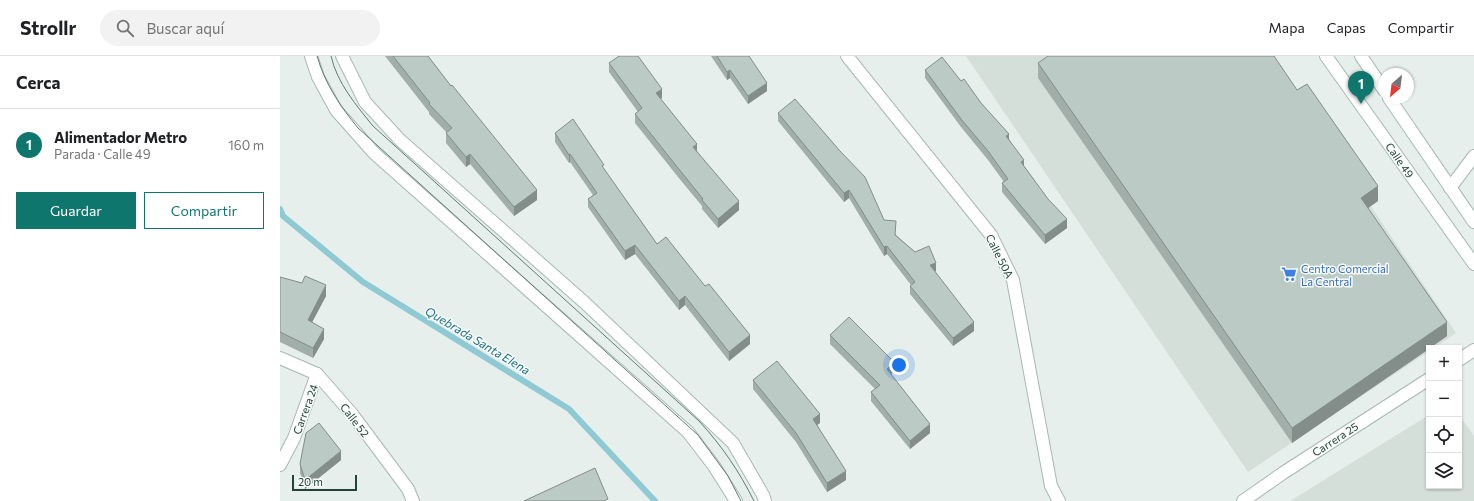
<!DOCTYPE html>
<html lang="es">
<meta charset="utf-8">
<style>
:root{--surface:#fff;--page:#f2f2f2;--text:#202124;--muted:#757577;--line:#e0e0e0;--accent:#0f766e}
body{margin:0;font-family:Commissioner,sans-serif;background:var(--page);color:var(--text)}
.controls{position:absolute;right:12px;bottom:12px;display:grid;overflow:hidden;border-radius:0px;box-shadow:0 1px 3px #0004}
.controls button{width:36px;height:36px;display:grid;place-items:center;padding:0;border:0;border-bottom:1px solid var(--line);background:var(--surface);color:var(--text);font:20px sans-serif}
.compass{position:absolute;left:1098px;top:12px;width:36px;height:36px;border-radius:50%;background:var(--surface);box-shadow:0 1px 3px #0004;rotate:208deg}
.scale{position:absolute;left:12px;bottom:10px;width:65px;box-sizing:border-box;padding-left:4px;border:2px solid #24423a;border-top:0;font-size:11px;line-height:14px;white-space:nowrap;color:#24423a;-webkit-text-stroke:3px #f7fbf9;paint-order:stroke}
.you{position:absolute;left:619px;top:309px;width:14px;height:14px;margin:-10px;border:3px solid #fff;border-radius:50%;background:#1a73e8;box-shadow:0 0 0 6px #1a73e833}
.badge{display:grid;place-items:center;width:26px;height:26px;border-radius:50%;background:var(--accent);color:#fff;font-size:13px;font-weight:700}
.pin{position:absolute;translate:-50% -33px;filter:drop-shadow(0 1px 2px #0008)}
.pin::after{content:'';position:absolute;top:21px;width:14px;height:12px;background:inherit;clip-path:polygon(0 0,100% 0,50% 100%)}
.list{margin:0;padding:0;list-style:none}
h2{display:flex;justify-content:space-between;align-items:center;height:52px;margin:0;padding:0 16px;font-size:17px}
h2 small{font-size:13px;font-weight:400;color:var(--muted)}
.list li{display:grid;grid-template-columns:26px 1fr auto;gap:12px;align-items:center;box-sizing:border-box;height:72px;padding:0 16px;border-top:1px solid var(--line)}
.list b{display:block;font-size:15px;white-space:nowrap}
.list p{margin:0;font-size:13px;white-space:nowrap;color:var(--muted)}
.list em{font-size:13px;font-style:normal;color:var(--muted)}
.actions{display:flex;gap:8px;padding:12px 16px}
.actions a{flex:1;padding:9px 0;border:1px solid var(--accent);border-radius:0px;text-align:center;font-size:14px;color:var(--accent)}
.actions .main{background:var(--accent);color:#fff}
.icon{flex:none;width:22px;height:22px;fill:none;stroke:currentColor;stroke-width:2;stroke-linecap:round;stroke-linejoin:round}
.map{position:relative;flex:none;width:1194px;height:445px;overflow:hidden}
header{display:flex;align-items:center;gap:24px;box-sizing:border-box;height:56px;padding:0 20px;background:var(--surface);border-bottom:1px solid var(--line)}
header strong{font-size:19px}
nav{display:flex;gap:22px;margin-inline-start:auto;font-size:14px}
.search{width:280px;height:36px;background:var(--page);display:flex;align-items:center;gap:10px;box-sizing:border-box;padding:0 14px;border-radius:22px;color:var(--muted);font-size:15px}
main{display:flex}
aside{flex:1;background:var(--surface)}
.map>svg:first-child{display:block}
.built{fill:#d4dfda}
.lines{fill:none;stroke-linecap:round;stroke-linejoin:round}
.stream{stroke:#8ec9d4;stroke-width:6}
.pedestrian-casing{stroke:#a8b8b2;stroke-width:14}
.minor-casing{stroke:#a8b8b2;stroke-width:14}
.tertiary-casing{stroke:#a8b8b2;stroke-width:14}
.secondary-casing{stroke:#a4bbb3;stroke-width:14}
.pedestrian{stroke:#fff;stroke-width:12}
.minor{stroke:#fff;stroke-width:12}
.tertiary{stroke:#fff;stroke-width:12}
.secondary{stroke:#fff;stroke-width:12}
.tram{stroke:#5f7d75;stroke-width:1}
.wall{fill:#a1aea9}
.shaded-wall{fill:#838d89}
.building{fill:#bbcac4;stroke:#838d89}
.labels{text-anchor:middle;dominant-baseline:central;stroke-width:3;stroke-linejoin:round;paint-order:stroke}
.street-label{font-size:11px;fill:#24423a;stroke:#f7fbf9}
.shop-label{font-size:11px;fill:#366cbe;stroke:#f7fbf9;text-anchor:start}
.water-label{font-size:12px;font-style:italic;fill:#1c6f80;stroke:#f7fbf9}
</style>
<header>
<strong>Strollr</strong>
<div class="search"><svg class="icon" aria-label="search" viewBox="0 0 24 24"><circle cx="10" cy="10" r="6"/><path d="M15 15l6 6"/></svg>Buscar aquí</div>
<nav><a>Mapa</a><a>Capas</a><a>Compartir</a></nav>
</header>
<main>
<aside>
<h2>Cerca<small></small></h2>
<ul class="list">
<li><span class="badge">1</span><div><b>Alimentador Metro</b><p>Parada · Calle 49</p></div><em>160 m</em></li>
</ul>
<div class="actions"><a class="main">Guardar</a><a>Compartir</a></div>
</aside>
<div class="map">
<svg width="1194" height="445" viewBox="0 0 1194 445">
<rect width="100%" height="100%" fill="#e6efeb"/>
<!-- built -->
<g class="built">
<path d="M686,0H990L1176,277L1154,292H1149V295L968,416Z"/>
<path d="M1149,359V430H1179V359L1194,380V445H1010Z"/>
</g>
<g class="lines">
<!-- stream -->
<path class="stream" d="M0,153L3,160L83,226L289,353L375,445"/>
<!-- pedestrian casing -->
<g class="pedestrian-casing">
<g id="pedestrian">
<path d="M31,0L38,21L56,54L94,97L408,376L434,410L456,445"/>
<path d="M62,0L85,46L120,84L304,246L453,387L483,439L485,445"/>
</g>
</g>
<!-- minor casing -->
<g class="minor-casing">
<g id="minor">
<path d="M567,0L711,179L733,224L771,430L779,445"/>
<path d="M1179,304L1194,294"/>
<path d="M0,409L14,382L37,318"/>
<path d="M963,445L1003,417L1149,323"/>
</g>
</g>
<!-- tertiary casing -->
<g class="tertiary-casing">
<g id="tertiary">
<path d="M1170,132L1194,100"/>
<path d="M0,302L37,318L72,358L128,433L133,445"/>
</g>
</g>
<!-- secondary casing -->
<g class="secondary-casing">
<g id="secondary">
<path d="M1046,0L1194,208"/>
<path d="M1081,0L1104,34"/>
<path d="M1109,42L1194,166"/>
</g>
</g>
<!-- pedestrian -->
<use href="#pedestrian" class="pedestrian"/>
<!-- minor -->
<use href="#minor" class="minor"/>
<!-- tertiary -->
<use href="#tertiary" class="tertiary"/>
<!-- secondary -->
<use href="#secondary" class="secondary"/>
<!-- tram -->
<g class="tram">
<path d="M37,0C45,28 60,50 78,72L418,379L448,420L461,445"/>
<path d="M51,0C57,27 76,49 93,70L419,365C442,390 459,415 474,445"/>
</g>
</g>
<!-- wall -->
<g class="wall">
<path d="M105,0H148L257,144L234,160L190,108L186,111L166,87V77H167L149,58V56Z"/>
<path d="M431,0H469L487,35L468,48L450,22L447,24Z"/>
<path d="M329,7L382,42L380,43L417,95L459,154L438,172L422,153V150L398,121L355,67V58L358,56L329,16Z"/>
<path d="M758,7L1017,34L1098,145L1088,152L1167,280L1012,387L758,22Z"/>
<path d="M645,14L681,25L701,47L729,83L744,110L787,172L765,188L722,136V127L724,126L708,104L681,71L645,22Z"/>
<path d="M498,57L604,164L616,179L656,215L655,216L694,275L673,290L630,238V230L631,229L607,198L604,200L569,142L564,146L498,65Z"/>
<path d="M275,77L324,113L377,188L470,288L449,305L405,249L399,254L355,198L345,204L308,151V143L313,139L290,106L289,107L275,86Z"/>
<path d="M0,221L46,240L32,266L44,283L33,302L0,286Z"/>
<path d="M550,279L614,315L611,318L650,377L630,393L591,345V336L595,333L550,288Z"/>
<path d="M473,324L540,367L537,369L566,424L547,436L516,386L473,333Z"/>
<path d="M61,404L25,433L20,417V408Z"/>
</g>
<!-- shaded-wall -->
<g class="shaded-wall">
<path d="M450,14V22L447,24V16Z"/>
<path d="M487,27V35L468,48V40Z"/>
<path d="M382,33V42L376,46V37Z"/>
<path d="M729,78V87L726,80Z"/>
<path d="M417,88V97L413,91Z"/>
<path d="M190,98V108L186,111V101Z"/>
<path d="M290,98V106L289,107V99Z"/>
<path d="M744,104V113L741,106Z"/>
<path d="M1098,130V145L1081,157V142Z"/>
<path d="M257,134V144L234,160V151Z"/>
<path d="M569,134V142L564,146V137Z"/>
<path d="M459,145V154L438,172V163Z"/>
<path d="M787,163V172L765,188V179Z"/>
<path d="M355,189V198L345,204V195Z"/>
<path d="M607,190V198L604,200V191Z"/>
<path d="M656,207V215L650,218V209Z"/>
<path d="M46,229V240L28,274V264Z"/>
<path d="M405,240V249L399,254V245Z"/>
<path d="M694,266V275L673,290V282Z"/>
<path d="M1167,266V280L1150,292H1149V293L1012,387V372Z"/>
<path d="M44,273V283L33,302V292Z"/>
<path d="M470,279V288L449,305V296Z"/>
<path d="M614,306V315L607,322V313Z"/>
<path d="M540,358V367L533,372V363Z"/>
<path d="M650,368V377L630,393V385Z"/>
<path d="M61,395V404L25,433V424Z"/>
<path d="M566,415V424L547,436V427Z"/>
</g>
<!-- building -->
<g class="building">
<path d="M113,0H148L171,30L172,29L257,134L234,151L190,98L186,101L166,77L172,72L149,48L150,47Z"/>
<path d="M339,0H358L382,33L376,37L417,88L413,91L459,145L438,163L422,144L423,143L398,112L355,58L362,52L329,7Z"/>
<path d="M437,0H469L487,27L468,40L450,14L447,16Z"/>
<path d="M768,0H994L1017,34L1027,28L1098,130L1081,142L1167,266L1012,372L758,7Z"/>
<path d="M662,1L681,25L684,23L701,47L729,78L726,80L744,104L741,106L768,143L787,163L765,179L722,127L728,123L708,95L681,63L645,14Z"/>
<path d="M515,43L560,95L585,121L604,164L616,165L615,179L635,196L649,190L656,207L650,209L694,266L673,282L630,230L635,226L607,190L604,191L569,134L564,137L498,57Z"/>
<path d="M293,63L324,109L322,110L377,188L386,181L425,230L429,228L470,279L449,296L405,240L399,245L355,189L345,195L308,143L317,137L290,98L289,99L275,77Z"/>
<path d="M25,220L46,229L28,264L44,273L33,292L0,276V221L22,227Z"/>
<path d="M569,261L614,306L607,313L650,368L630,385L591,336L600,329L550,279Z"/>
<path d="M497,305L540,358L533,363L566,415L547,427L516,377L473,324Z"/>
<path d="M39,367L61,395L25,424L20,408L26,377Z"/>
<path d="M315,412L328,443L324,445H244Z"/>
</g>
<!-- icons -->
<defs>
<g id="supermarket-bare" transform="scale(1.2)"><path d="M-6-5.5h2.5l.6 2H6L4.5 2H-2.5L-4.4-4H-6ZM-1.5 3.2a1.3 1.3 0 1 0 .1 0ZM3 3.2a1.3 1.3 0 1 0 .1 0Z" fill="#3f7fe0" stroke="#f7fbf9" stroke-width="2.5" paint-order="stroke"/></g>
</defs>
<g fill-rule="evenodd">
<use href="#supermarket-bare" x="1009" y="218"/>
</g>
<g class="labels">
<!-- street labels -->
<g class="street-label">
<text transform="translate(1120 104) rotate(55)">Calle 49</text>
<text transform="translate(720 200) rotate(63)">Calle 50A</text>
<text transform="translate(25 353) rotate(-70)">Carrera 24</text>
<text transform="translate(75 364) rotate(52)">Calle 52</text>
<text transform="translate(1055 383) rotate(-33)">Carrera 25</text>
</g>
<!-- shop labels -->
<g class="shop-label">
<text x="1021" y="212">Centro Comercial<tspan x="1021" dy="13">La Central</tspan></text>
</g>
<!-- water labels -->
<g class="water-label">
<text transform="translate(198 284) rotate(31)">Quebrada Santa Elena</text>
</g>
</g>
</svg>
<div class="controls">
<button>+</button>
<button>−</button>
<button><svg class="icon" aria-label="locate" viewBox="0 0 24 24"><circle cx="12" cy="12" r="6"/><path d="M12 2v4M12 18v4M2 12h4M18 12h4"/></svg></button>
<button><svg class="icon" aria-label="layers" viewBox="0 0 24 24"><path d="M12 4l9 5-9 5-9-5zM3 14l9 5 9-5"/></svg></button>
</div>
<svg class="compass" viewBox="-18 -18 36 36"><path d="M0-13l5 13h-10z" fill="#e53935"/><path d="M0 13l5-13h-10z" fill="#757577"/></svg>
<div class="scale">20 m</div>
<div class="you"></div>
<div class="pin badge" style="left:1081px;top:48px">1</div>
</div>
</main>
